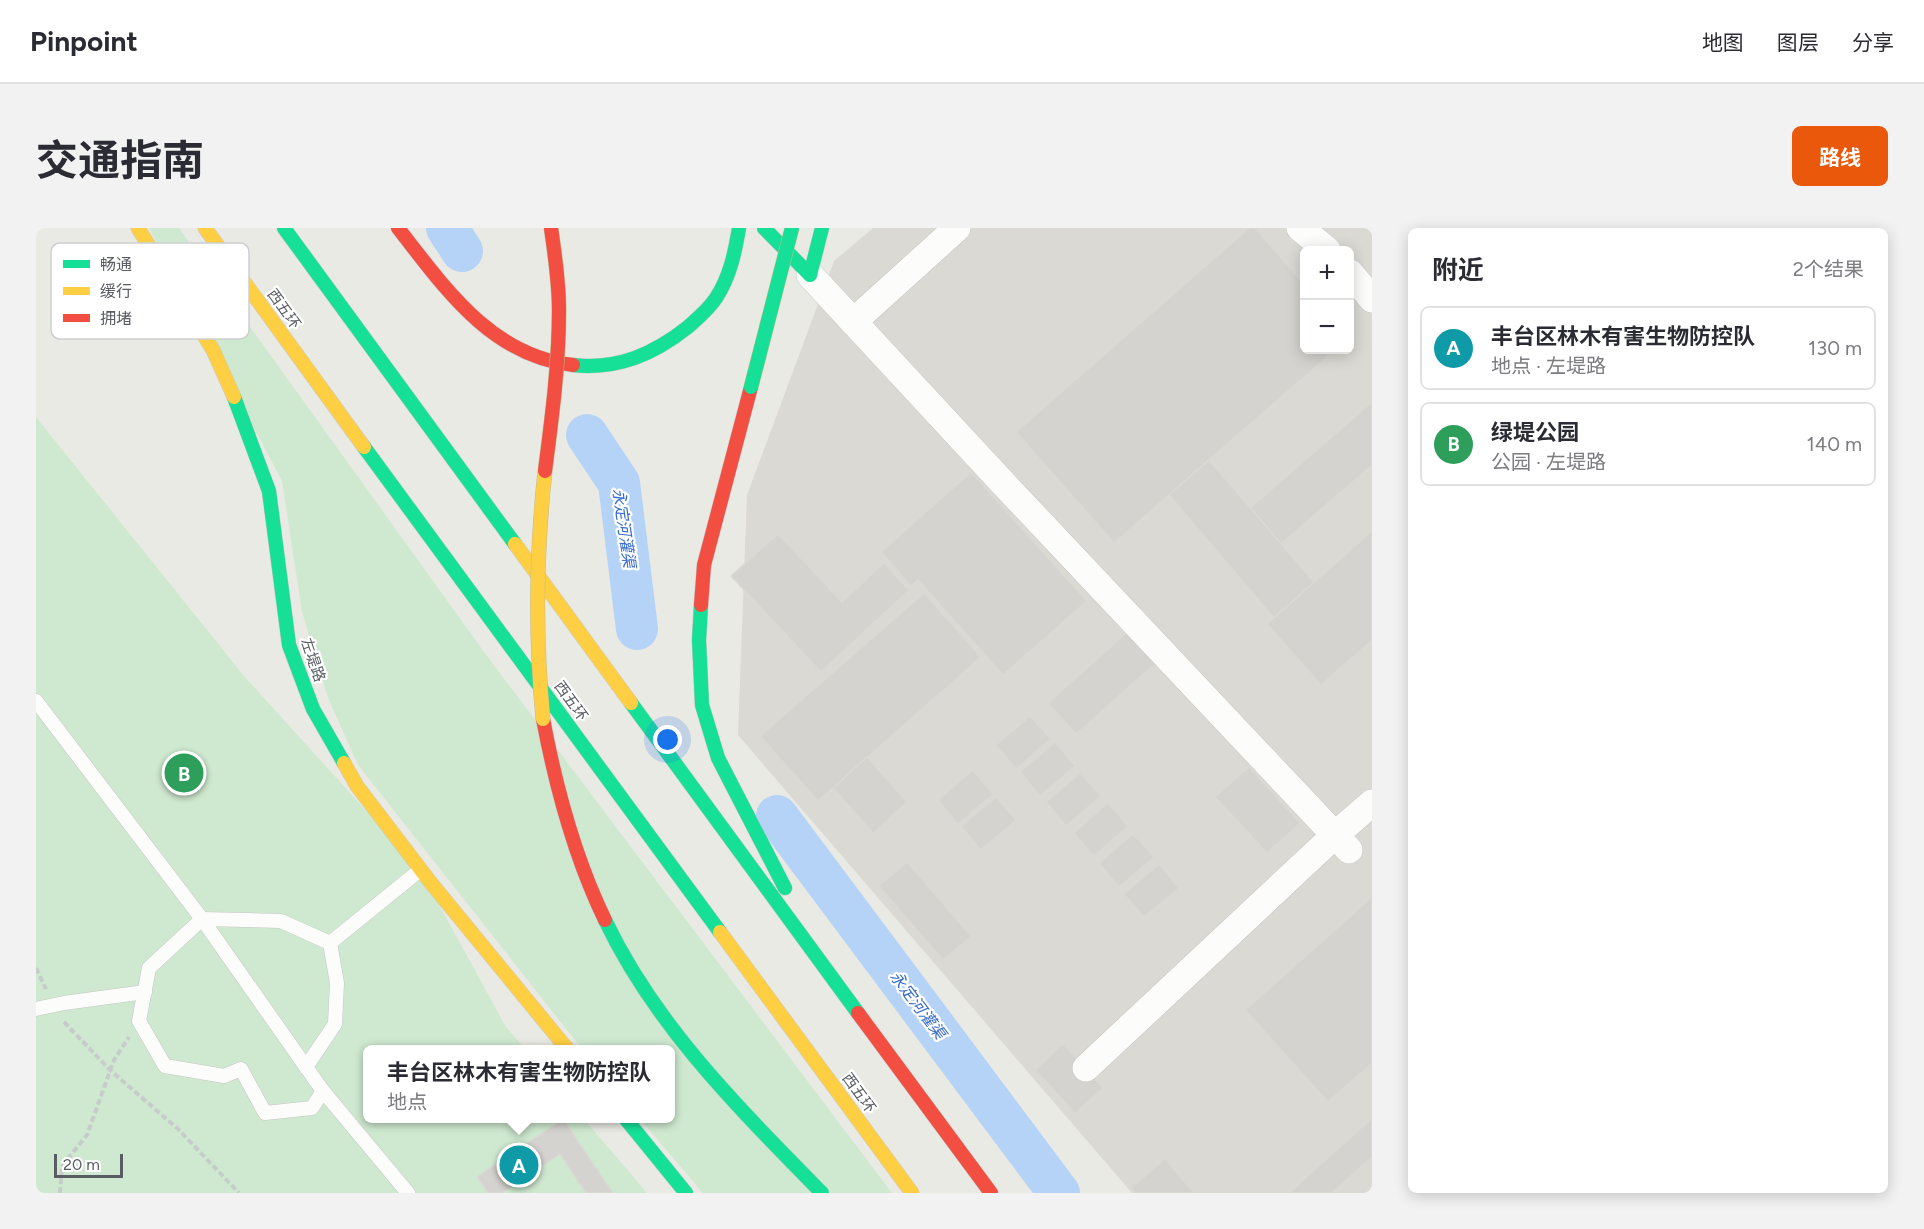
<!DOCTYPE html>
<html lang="zh">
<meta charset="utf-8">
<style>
:root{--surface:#fff;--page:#f2f2f3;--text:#2b2b33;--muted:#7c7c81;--line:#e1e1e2;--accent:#ea580c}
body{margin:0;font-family:Figtree,"Noto Sans SC",sans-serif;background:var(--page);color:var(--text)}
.controls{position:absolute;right:18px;top:18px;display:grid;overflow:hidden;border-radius:9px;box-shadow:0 3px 15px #0003}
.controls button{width:54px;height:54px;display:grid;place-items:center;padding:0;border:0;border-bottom:2px solid var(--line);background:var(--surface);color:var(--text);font:30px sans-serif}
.scale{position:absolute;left:18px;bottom:15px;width:69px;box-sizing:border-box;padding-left:6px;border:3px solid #595c63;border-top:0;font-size:16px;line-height:21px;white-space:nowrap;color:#595c63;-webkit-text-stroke:4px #fff;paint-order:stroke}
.you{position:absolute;left:632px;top:512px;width:21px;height:21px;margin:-15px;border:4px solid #fff;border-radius:50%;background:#1a73e8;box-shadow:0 0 0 9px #1a73e833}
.badge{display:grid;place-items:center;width:39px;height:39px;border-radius:50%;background:var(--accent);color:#fff;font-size:20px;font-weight:700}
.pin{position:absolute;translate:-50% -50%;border:3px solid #fff;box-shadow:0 2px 6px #0006}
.popup{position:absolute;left:327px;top:817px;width:312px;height:78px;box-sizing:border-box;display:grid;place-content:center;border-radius:9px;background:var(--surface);filter:drop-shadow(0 2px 4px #0005);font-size:20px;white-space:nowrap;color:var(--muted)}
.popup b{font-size:22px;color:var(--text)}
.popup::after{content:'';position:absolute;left:50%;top:100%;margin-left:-12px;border:12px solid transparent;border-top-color:var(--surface)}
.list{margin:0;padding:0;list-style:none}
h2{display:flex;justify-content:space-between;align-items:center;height:78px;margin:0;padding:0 24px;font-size:26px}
h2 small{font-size:20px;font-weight:400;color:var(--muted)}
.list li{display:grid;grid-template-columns:39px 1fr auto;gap:18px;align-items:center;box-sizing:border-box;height:84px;margin:0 12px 12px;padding:0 12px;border:2px solid var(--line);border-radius:9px}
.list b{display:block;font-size:22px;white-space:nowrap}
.list p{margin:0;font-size:20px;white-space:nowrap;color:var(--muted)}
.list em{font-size:20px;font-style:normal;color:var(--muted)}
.map{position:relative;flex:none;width:1336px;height:965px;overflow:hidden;border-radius:9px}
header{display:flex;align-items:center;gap:36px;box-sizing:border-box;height:84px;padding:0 30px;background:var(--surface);border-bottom:2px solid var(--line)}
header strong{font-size:28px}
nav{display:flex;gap:33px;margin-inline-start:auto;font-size:21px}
.intro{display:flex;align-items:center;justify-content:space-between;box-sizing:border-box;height:144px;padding:0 36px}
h1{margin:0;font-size:42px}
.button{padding:15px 27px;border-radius:9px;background:var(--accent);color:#fff;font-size:21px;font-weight:700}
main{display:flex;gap:36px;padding:0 36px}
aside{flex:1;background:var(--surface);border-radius:9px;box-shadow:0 3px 15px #0003}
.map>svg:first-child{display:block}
.industrial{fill:#dad9d3;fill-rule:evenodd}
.green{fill:#cfe9d0}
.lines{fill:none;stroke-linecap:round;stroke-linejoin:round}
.river{stroke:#b5d2f7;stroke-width:42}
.building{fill:#d4d3cf;stroke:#dad9d3;stroke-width:1.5}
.lane-casing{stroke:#c6c6c5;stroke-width:15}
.street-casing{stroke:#c6c6c5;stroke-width:28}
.fast-casing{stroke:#c7c7c7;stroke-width:15}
.slow-casing{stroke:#c7c7c7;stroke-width:15}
.jam-casing{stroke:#c7c7c7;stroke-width:15}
.path{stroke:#c6ccca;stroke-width:4;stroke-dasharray:6 3;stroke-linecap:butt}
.lane{stroke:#fcfcfb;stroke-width:14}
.street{stroke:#fcfcfb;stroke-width:27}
.fast{stroke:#16e098;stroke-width:14}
.slow{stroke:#ffcf43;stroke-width:14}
.jam{stroke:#f24e42;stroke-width:14}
.fast-bridge-casing{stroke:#c1ba91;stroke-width:15;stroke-linecap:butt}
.slow-bridge-casing{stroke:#c1ba91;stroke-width:15;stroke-linecap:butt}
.jam-bridge-casing{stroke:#c1ba91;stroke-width:15;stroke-linecap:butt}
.fast-bridge{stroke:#16e098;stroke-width:14}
.slow-bridge{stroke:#ffcf43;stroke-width:14}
.jam-bridge{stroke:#f24e42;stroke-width:14}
.labels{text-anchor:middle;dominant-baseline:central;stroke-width:4.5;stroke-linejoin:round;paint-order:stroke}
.street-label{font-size:15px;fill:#595c63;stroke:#fff}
.water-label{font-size:16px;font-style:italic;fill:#366ace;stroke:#fff}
.key{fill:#fff;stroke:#cdced0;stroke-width:1.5}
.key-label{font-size:16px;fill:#595c63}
</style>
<header>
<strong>Pinpoint</strong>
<nav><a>地图</a><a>图层</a><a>分享</a></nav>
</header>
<div class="intro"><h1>交通指南</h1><a class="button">路线</a></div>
<main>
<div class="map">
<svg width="1336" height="965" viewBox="0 0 1336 965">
<rect width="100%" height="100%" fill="#eaeae4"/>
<!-- industrial -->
<path class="industrial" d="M837,0H1336V965H1096L702,507L711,267L798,33ZM1268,22H1314V122H1268Z"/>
<!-- green -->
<g class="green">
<path d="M113,0H143L451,428L856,965H667L604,891L634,890V822L546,821L322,537L292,470L266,384L246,253Z"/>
<path d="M0,189L208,448L384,642L470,799L489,821L332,822V890L548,891L611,965H0Z"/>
</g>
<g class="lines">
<!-- river -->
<g class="river">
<path d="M411,0L426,23"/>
<path d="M551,207L583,255L601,401"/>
<path d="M741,588L1023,965"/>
</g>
</g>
<!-- building -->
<g class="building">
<path d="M1213,0H1219L1268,56V122H1299L1078,315L980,204Z"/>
<path d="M1336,174V237L1245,316L1214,280Z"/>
<path d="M1173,232L1278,354L1238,390L1133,267Z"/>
<path d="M935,244L1051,373L967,447L882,352L875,358L845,324Z"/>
<path d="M1336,303V412L1285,457L1231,396Z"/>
<path d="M742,306L806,374L848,335L873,362L785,444L695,348Z"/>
<path d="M888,365L945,429L782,573L724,508Z"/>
<path d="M1094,402L1122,433L1040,506L1012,475Z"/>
<path d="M994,488L1015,511L980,541L960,517Z"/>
<path d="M1019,514L1039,538L1004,568L984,544Z"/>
<path d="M831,529L871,574L837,605L797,560Z"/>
<path d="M1213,539L1264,595L1231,625L1179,569Z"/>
<path d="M937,542L957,566L922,596L902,572Z"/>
<path d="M1044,545L1065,568L1030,598L1010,574Z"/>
<path d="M960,569L980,592L945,622L925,598Z"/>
<path d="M1072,575L1092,598L1058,628L1038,605Z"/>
<path d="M1097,606L1118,629L1083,659L1063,635Z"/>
<path d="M871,634L935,708L907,732L843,658Z"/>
<path d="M1123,636L1143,660L1108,689L1088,666Z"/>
<path d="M1336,669V835L1292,874L1209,782Z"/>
<path d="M1027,816L1067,860L1039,885L999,842Z"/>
<path d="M1336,890V929L1296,965H1253Z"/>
<path d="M527,891L577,965H550L524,926L466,965H452L441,949Z"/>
<path d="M1129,931L1158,965H1100L1095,960Z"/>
</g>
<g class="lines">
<!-- lane casing -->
<g class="lane-casing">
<g id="lane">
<path d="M0,473L166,691L270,839"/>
<path d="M294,715L301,755L299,796L270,839L287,863L276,880L229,885L205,841L188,848L129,838L103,793L113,740L166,691L245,693L294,715L384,642"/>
<path d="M0,781L28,775L109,764"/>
<path d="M287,863L372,965"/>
</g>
</g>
<!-- street casing -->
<g class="street-casing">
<g id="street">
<path d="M1264,0L1291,22"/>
<path d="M1314,45L1336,71"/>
<path d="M774,47L965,253L1313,622"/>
<path d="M817,94L921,0"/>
<path d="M1050,840L1299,607L1336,575"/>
</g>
</g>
<!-- fast casing -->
<g class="fast-casing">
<g id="fast">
<path d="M248,0L479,316"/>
<path d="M728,0L774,47"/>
<path d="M774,47L786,0"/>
<path d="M537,137C582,142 618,126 652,99C662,90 673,81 680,70C694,49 699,24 703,0"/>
<path d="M198,169L233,263L253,417L277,481L308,535"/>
<path d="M328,219L684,704"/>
<path d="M665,377L663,412L666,477L682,530L749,660"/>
<path d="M595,475L822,785"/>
<path d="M569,692C620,799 704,881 786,965"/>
<path d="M589,890L650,965"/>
</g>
</g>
<!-- slow casing -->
<g class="slow-casing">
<g id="slow">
<path d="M102,0L177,122L198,169"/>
<path d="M169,0L328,219"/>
<path d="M479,316L595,475"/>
<path d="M308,535L321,558L395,655L532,822"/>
<path d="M684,704L876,965"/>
</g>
</g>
<!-- jam casing -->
<g class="jam-casing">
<g id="jam">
<path d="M362,0C409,60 455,128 537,137"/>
<path d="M665,377L668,337L715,159"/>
<path d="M507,491C520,560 538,628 569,692"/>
<path d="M822,785L955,965"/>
</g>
</g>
<!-- path -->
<g class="path">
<path d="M0,740L10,761"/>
<path d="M28,794L74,842L142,901L203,965"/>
<path d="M24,965L26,938L51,907L78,832L93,809"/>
</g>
<!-- lane -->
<use href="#lane" class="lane"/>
<!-- street -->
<use href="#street" class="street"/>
<!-- fast -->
<use href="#fast" class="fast"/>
<!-- slow -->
<use href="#slow" class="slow"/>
<!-- jam -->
<use href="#jam" class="jam"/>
<!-- fast-bridge casing -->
<g class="fast-bridge-casing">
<path id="fast-bridge" d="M715,159L756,0"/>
</g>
<!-- slow-bridge casing -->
<g class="slow-bridge-casing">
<path id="slow-bridge" d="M507,491C499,407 500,326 509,243"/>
</g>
<!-- jam-bridge casing -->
<g class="jam-bridge-casing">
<path id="jam-bridge" d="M509,243C516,189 523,136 523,82C523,55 519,27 515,0"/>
</g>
<!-- fast-bridge -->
<use href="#fast-bridge" class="fast-bridge"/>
<!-- slow-bridge -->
<use href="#slow-bridge" class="slow-bridge"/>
<!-- jam-bridge -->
<use href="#jam-bridge" class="jam-bridge"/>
</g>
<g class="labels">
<!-- street labels -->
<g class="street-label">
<text transform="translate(248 81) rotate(54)">西五环</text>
<text transform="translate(277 432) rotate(71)">左堤路</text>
<text transform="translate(535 473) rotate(54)">西五环</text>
<text transform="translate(823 865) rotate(54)">西五环</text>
</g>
<!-- water labels -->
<g class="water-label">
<text transform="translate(588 300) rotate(82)">永定河灌渠</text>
<text transform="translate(882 777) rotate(53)">永定河灌渠</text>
</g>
</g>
<!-- legend -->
<rect x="15" y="15" width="198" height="96" rx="9" class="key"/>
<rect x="27" y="32" width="27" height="8" fill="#16e098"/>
<rect x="27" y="59" width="27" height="8" fill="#ffcf43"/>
<rect x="27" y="86" width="27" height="8" fill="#f24e42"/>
<g class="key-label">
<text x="64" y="42">畅通</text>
<text x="64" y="69">缓行</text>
<text x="64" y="96">拥堵</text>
</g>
</svg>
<div class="controls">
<button>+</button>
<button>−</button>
</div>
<div class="scale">20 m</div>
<div class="you"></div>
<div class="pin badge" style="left:483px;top:937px;background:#0f9aa8">A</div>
<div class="popup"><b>丰台区林木有害生物防控队</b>地点</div>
<div class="pin badge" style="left:148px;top:545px;background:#2e9e5b">B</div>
</div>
<aside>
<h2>附近<small>2个结果</small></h2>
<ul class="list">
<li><span class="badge" style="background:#0f9aa8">A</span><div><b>丰台区林木有害生物防控队</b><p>地点 · 左堤路</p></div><em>130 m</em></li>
<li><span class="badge" style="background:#2e9e5b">B</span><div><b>绿堤公园</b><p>公园 · 左堤路</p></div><em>140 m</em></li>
</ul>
</aside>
</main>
